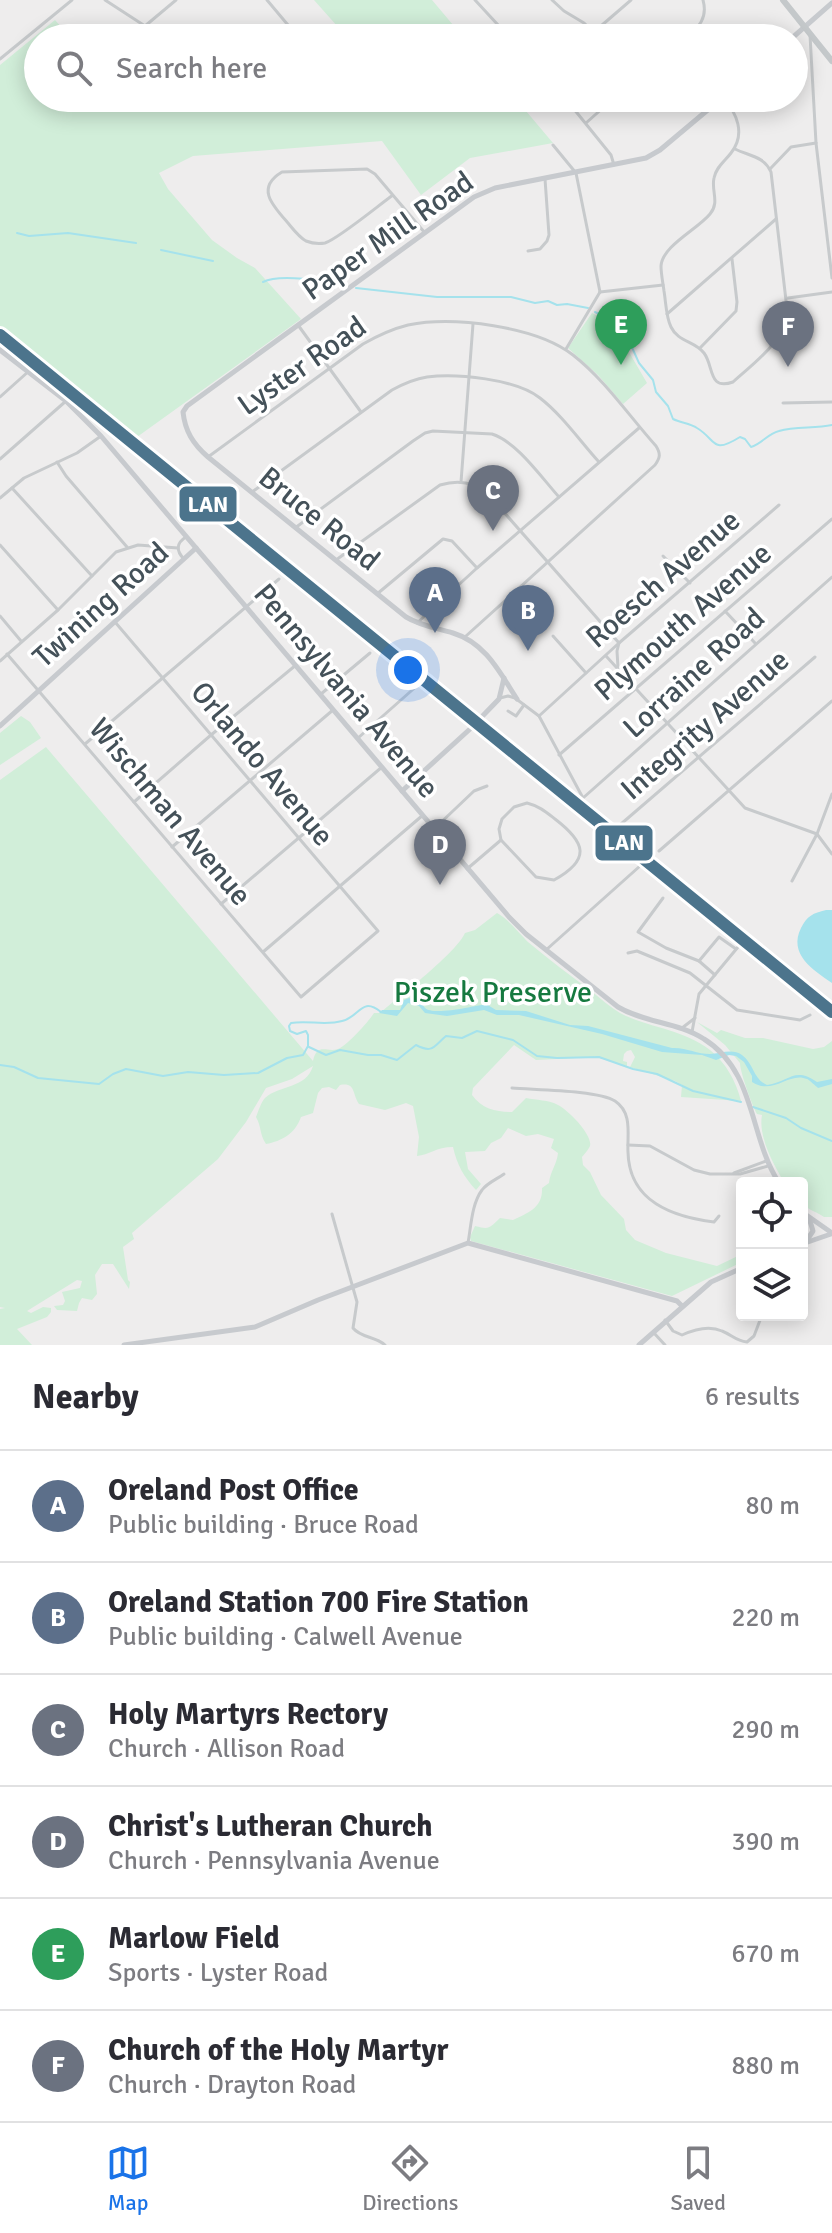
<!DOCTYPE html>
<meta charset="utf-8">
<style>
:root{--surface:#fff;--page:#f2f2f3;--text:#2b2b33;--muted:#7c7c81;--line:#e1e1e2;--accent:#1a73e8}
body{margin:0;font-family:Signika,sans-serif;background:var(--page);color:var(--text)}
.controls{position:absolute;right:24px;bottom:24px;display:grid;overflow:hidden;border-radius:8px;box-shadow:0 4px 20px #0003}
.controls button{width:72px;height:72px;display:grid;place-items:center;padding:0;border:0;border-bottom:2px solid var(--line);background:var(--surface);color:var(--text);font:40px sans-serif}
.you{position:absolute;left:408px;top:670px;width:28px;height:28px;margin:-20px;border:6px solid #fff;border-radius:50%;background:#1a73e8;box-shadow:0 0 0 12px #1a73e833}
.badge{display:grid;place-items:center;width:52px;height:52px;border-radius:50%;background:var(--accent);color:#fff;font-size:26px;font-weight:700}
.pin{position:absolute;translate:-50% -66px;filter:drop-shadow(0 2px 4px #0008)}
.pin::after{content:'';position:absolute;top:42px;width:28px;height:24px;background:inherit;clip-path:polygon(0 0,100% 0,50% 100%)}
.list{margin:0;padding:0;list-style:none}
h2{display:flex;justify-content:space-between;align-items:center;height:104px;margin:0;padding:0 32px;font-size:34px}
h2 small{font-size:26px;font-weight:400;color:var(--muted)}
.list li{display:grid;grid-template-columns:52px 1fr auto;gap:24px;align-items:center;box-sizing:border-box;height:112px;padding:0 32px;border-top:2px solid var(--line)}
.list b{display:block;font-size:30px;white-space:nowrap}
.list p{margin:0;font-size:26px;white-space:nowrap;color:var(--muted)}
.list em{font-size:26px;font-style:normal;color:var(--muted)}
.icon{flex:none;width:44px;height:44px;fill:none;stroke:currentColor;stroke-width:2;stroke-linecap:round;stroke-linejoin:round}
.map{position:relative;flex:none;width:832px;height:1345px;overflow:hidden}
.search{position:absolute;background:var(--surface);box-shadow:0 4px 20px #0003;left:24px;right:24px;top:24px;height:88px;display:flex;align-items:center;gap:20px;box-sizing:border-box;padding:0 28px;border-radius:44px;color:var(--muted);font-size:30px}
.sheet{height:776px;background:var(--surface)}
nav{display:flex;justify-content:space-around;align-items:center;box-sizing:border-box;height:112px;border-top:2px solid var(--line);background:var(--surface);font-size:22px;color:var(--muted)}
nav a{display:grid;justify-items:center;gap:4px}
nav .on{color:var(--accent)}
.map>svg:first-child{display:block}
.green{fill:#d1eed9}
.water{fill:#a5e2ec}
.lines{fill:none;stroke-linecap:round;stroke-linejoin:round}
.stream{stroke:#a5e2ec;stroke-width:2}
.street{stroke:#c7cacc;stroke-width:3}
.secondary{stroke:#c7cace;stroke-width:5}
.primary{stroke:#c4c8ca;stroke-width:6}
.rail-1-casing{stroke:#fff;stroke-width:18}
.rail-1{stroke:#4c748c;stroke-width:12}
.labels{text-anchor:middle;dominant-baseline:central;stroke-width:7;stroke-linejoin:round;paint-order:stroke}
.street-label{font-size:30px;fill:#445159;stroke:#fff}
.park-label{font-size:30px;fill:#167940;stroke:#fff}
.line-badge{stroke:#fff;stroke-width:3}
.badge-label{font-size:22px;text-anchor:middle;font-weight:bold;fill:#fff}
</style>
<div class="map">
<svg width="832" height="1345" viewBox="0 0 832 1345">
<rect width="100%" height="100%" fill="#eeeded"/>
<!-- green -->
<g class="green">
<path d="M314,0H432L464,38H339L338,27Z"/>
<path d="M55,20L71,38H38V98H515L553,143L470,158L421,195L382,141L193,156L159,173L168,189L212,240L237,258L255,268L301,319L137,437L0,327V65Z"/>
<path d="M592,313L612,323L647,383L623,404L598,375L568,348Z"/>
<path d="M21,716L30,722L41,738L0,765V733Z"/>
<path d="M46,747L313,1061C317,1042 327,1053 338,1049C348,1045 369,1021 374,1013H380C399,997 457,952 465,933L475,930L497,913C506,917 520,934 528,942C548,959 570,975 591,991C600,998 610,1007 620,1013C649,1028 683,1029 710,1050C726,1063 736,1081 741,1101L681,1097L682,1085L675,1081L630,1067L635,1057L631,1050L627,1051L624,1054L623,1061L627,1062V1066L596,1057L536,1060L514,1045L473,1088L472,1095C482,1109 496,1112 512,1112L526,1098C536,1100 549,1100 558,1105C568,1110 593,1135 590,1146C589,1149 583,1156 582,1157L583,1165L590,1172L601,1195L624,1219L626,1230L635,1240L666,1253L717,1266L742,1254V1262L672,1296L471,1241L470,1237L475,1226C490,1230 489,1228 500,1218L513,1220C528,1213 543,1208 542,1188L549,1183C550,1172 557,1164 558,1153L551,1148L554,1139L538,1134L526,1136L508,1128L501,1138L491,1143L485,1151L465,1152L468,1169L481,1184L476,1190C464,1177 457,1165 453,1147C436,1147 429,1155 417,1156L419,1137L413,1106L406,1103L385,1110L359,1104C352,1094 356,1082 340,1085L336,1090L329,1087L322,1088L318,1093L313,1113L301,1117C295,1134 282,1141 266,1144C259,1133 262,1128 256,1117C258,1112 261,1102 265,1098C279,1085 306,1089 313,1066L292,1079L266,1088L246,1122L218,1159L132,1233L134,1239L123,1247L128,1280L130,1282L129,1289L113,1264H102L95,1275L97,1294L92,1300L82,1298L79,1303L77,1311L57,1310L54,1306L63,1305L65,1301L62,1292L80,1288L82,1281L77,1280L27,1311L31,1313L43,1307L51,1308V1312L47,1317L17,1329L32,1345H0V1309L5,1308L0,1307V780Z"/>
<path d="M697,1022L717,1033L721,1030L745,1038H763L813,1049L824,1047L832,1041V1217H824C817,1212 809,1210 802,1204V1183L784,1182C773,1164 758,1136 762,1115L757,1114C752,1105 740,1072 740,1063L725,1045Z"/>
</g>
<!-- water -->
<g class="water">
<path d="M826,910H832V983C813,970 788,954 801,928C807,916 813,913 826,910Z"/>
<path d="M409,998L422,1002C423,1004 423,1006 425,1008C433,1016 475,1006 486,1004L496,1010L526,1011L570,1025L588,1026L672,1048C685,1047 697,1054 710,1054C720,1054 732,1048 742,1055C754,1064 753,1079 767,1085C789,1082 794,1066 817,1082L832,1079V1084L818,1088C817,1087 808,1079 807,1079C789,1071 773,1096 752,1082V1076L744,1062L736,1056L729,1055L716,1060L702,1055L662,1052L602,1034L519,1015H497L484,1010L447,1016L425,1013L419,1006L408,1003L397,1016L379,1013L382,1010H400L404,1000Z"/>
</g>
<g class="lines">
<!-- stream -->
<g class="stream">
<path d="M17,233L29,236L68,233L136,243"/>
<path d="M161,250L213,261"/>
<path d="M263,282C280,273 326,281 345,286"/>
<path d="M356,288L437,297H511L535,303L548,301L557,305L567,304L588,308"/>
<path d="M595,312L613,321L626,334L639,363L653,380L656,392L668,406L673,419C681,423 690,423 697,428C717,440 711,455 740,437L745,439L751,447C762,444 767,434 779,431C796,426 815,429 832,425"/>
<path d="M309,1047L326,1055L340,1050L368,1055H381L397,1060L416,1045C433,1054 434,1046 446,1036L462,1038L477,1031L513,1040L537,1056L557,1058L599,1057L633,1069L657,1074L693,1091L741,1102"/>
<path d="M0,1065L14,1067L38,1078L99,1084L113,1074L126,1069L163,1076L188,1072L224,1075L258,1073L287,1058L303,1055L308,1046V1035L306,1031L297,1034L290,1031L289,1026L291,1023C308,1020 325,1026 342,1021C360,1017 361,996 381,1012"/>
<path d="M753,1107L786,1118L801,1128L832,1141"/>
</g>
<!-- street -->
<g class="street">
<path d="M105,0L145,26L158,38"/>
<path d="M267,0L293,31L296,38"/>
<path d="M475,0L510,38"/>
<path d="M552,0L564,11L584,23L599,38"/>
<path d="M145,26L176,0"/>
<path d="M810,35L816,143L832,278"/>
<path d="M587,38L631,0"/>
<path d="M686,38C699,27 708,18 703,0"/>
<path d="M0,59L72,0"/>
<path d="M565,98L611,155L614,165"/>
<path d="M723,98C737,113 746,134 731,153C725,161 716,167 714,178C711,191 720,202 710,214C698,229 662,246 661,266C661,274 663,283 664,291C666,303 666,317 671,327C678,342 695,341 704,353C714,366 708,391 733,382C756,361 785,342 787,309L771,172C764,156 749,156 735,149"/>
<path d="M586,123L614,98"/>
<path d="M553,145L576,173L600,292"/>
<path d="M770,169L791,147L816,143"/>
<path d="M393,195C379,205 338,239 325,243C319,244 311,243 306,241C299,237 293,229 288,223C273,206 255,188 282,172L367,169L375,174L425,233"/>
<path d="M528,251L540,249L547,241L549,235L545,179"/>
<path d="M600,292L663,285"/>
<path d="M788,298L832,292"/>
<path d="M667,314L776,219"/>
<path d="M298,325L361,412"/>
<path d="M700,348L736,311L737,302L732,259"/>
<path d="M566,349L600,292"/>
<path d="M0,397L29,371"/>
<path d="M783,403L832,402"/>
<path d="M208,457L363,344C377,336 392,329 408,325C453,316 536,326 573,355C605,380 629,416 656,446C661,454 660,458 655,465L466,636"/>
<path d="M0,459L66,401"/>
<path d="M57,462L66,476L127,547"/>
<path d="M461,482L473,324"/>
<path d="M12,488L92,576"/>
<path d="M252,492L392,390C403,384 414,379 427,377C456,373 516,379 540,398C562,415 580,441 599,462"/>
<path d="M0,498L24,478L77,453L101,436"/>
<path d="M295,528L413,441L425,433L433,431L492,434C517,442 541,477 559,497"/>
<path d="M0,545L58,610"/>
<path d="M663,556L690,583"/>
<path d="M184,559C176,551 176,543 186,537"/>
<path d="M336,560L440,485C457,480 474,482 487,493L619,643L617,651L618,668"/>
<path d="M377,594L443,539L452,541L477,568"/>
<path d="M725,611L755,643"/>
<path d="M0,616L21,641"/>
<path d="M417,623L477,568L639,428"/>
<path d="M553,636L586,673"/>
<path d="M7,654L301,997L378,931L115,622"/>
<path d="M606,656L745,808L817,834L832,854"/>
<path d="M0,661L58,610L116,552L138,545L178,548"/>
<path d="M321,694L370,653"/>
<path d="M500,698L508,696L515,698L539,716L583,798L832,577"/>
<path d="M508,711L516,716L524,705"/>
<path d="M539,716L619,643L779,505"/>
<path d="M358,738L419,684"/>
<path d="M85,744L279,579"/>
<path d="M559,755L832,519"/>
<path d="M134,802L211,735L296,665"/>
<path d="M527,803C539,806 546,812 555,819C585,842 592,859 554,880L536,877L501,840L499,829L502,819L514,807Z"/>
<path d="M621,824L815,657"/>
<path d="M435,828L474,791L487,786"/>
<path d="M172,847L333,710"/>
<path d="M659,851L832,701"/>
<path d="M467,869L501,840"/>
<path d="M792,881L817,834L832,794"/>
<path d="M663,898L638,932L666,948L699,961L715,975"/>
<path d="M221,904L382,767"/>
<path d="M546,950L640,866"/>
<path d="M263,952L423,815"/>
<path d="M628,953L637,951L690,973L737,1010L800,1020L810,1015"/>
<path d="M699,961L719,937L736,949"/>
<path d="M682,1028L695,1018"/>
<path d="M692,1032L699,994L738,947"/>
<path d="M512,1088C535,1090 598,1090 615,1101C633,1113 627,1135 628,1152C629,1202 673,1217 714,1222L719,1216"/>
<path d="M628,1145L650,1146L694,1170L710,1174H740L768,1166"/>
<path d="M734,1173L766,1161"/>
<path d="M332,1214L357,1302L353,1328C361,1338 375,1336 385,1345"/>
<path d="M468,1243C471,1226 472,1203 482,1190C487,1183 497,1179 504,1174"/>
<path d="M665,1320L673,1331L682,1335C695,1329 709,1325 722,1331C732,1335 736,1341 747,1342L754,1336L762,1315"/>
<path d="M654,1333L665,1345"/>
</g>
<!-- secondary -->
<g class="secondary">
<path d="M792,38L832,3"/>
<path d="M0,350L66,401L101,436L509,917L526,934L618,1007C645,1023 678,1022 704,1039C756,1071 749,1137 779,1183"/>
<path d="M517,699C500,673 486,643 453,633C437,628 421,626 406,617L208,457C193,444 185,431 183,412L187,406L474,197L495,188L646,158L660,150L722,98"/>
<path d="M0,726L196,548"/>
<path d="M402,791L470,729L499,699L504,678"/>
<path d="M802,1212L832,1233"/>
<path d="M807,1240L813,1231L810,1221"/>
<path d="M802,1244L831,1234"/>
<path d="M124,1345L255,1327L318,1300L468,1243L677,1301L682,1306"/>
<path d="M639,1345L711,1282L742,1268"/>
</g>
<!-- primary -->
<path class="primary" d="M783,0L832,61"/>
<!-- rail-1 casing -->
<g class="rail-1-casing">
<path id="rail-1" d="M0,335L832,1012"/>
</g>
<!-- rail-1 -->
<use href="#rail-1" class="rail-1"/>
</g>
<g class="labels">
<!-- street labels -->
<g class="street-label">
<text transform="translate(388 236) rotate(-35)">Paper Mill Road</text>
<text transform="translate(302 366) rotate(-35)">Lyster Road</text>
<text transform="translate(319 519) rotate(39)">Bruce Road</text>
<text transform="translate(663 579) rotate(-41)">Roesch Avenue</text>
<text transform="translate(101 605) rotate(-42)">Twining Road</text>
<text transform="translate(683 622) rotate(-41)">Plymouth Avenue</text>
<text transform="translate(694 673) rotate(-42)">Lorraine Road</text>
<text transform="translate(346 691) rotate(50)">Pennsylvania Avenue</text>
<text transform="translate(705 725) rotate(-41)">Integrity Avenue</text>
<text transform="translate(262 764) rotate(50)">Orlando Avenue</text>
<text transform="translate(170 812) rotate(50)">Wischman Avenue</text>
</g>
<!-- park labels -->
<g class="park-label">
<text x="493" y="992">Piszek Preserve</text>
</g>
</g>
<g class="line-badge">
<rect x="178" y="485" width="60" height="38" rx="8" fill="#4c748c"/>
<rect x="594" y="824" width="60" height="38" rx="8" fill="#4c748c"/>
</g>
<g class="badge-label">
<text x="208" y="512">LAN</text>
<text x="624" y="850">LAN</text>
</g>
</svg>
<div class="controls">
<button><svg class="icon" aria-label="locate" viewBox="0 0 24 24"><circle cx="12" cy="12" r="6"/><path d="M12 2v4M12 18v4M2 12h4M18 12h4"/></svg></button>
<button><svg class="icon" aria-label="layers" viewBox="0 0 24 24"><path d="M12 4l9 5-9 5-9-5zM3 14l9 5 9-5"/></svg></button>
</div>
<div class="you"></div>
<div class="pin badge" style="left:435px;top:633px;background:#5c6f8a">A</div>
<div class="pin badge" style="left:528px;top:651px;background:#5c6f8a">B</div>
<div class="pin badge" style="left:493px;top:531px;background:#6b7280">C</div>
<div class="pin badge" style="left:440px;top:885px;background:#6b7280">D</div>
<div class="pin badge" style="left:621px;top:365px;background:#2e9e5b">E</div>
<div class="pin badge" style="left:788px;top:367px;background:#6b7280">F</div>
<div class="search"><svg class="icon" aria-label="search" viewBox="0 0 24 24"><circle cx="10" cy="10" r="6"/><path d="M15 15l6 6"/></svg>Search here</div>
</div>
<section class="sheet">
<h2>Nearby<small>6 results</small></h2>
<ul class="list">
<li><span class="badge" style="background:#5c6f8a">A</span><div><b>Oreland Post Office</b><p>Public building · Bruce Road</p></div><em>80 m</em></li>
<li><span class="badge" style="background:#5c6f8a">B</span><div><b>Oreland Station 700 Fire Station</b><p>Public building · Calwell Avenue</p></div><em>220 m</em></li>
<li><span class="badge" style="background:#6b7280">C</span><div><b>Holy Martyrs Rectory</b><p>Church · Allison Road</p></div><em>290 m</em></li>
<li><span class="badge" style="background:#6b7280">D</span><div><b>Christ's Lutheran Church</b><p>Church · Pennsylvania Avenue</p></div><em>390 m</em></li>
<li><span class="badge" style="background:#2e9e5b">E</span><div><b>Marlow Field</b><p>Sports · Lyster Road</p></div><em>670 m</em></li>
<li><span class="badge" style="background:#6b7280">F</span><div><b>Church of the Holy Martyr</b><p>Church · Drayton Road</p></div><em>880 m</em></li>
</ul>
</section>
<nav>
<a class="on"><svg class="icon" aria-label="map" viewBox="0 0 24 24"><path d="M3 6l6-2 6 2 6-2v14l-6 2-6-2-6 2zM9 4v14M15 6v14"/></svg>Map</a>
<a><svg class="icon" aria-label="directions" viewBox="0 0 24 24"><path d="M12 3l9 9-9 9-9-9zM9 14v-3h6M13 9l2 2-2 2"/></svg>Directions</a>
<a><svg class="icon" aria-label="saved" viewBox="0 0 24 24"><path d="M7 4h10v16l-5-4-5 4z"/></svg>Saved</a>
</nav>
